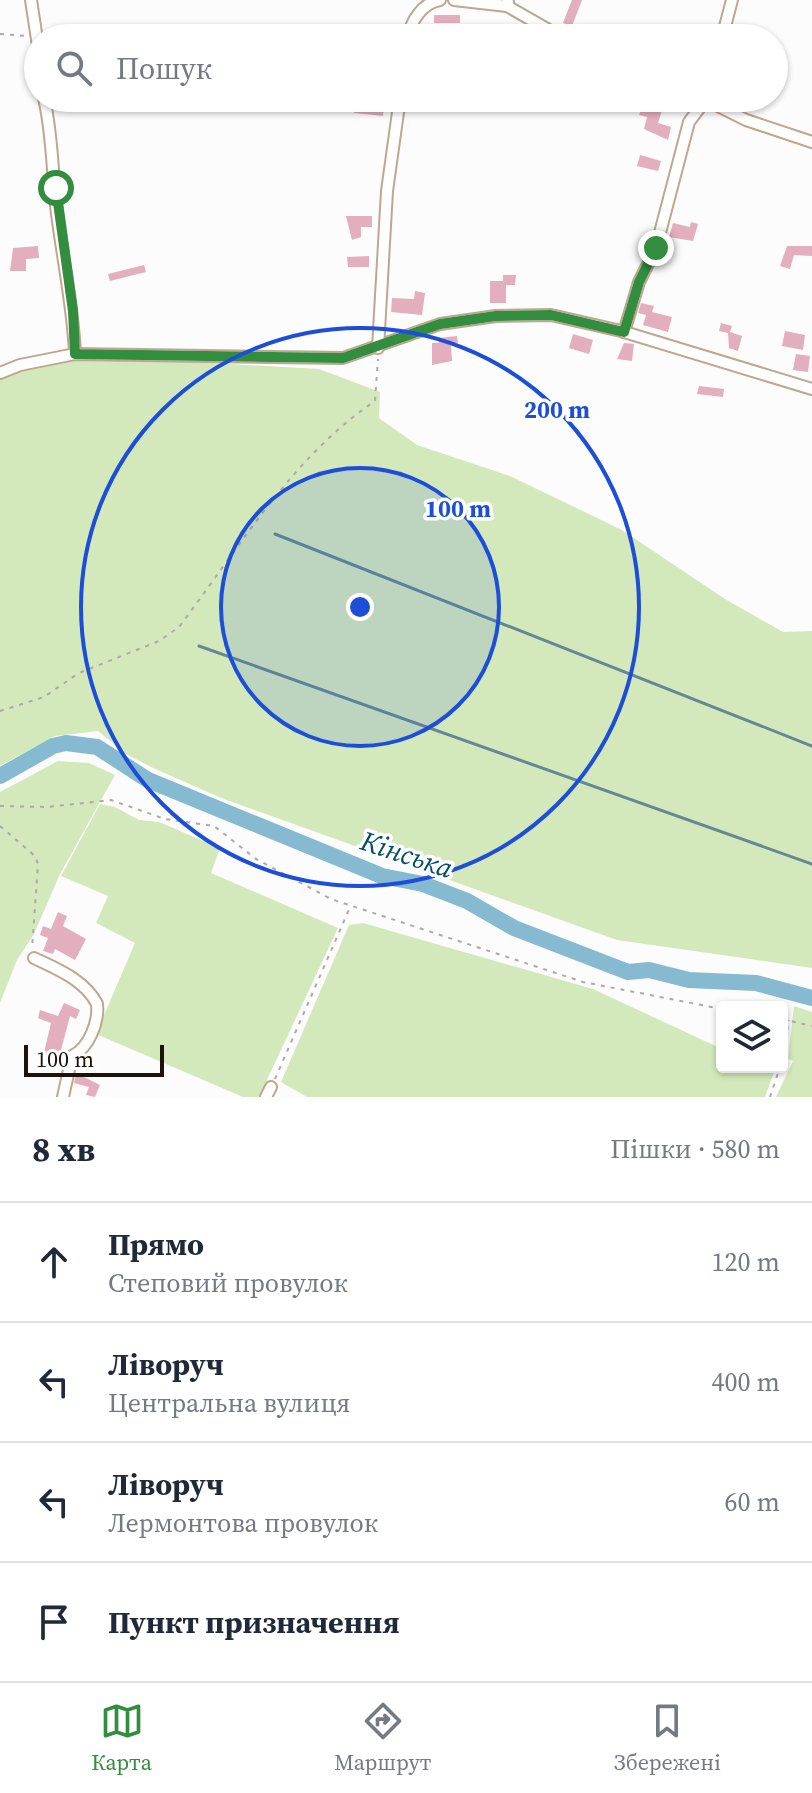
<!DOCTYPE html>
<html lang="uk">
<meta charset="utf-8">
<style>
:root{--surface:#fff;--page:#f6f6f7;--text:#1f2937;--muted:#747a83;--line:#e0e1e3;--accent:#338d3e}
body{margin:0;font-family:"Source Serif 4",serif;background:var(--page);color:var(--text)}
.controls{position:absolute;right:24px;bottom:24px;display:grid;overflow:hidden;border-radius:8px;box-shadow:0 2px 6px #0004}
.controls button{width:72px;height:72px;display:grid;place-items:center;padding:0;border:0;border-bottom:2px solid var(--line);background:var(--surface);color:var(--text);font:40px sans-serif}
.scale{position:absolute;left:24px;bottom:20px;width:140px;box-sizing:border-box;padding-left:8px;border:4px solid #1d130a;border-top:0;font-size:22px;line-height:28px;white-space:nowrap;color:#1d130a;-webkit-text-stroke:6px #fff;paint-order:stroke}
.stop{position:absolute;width:24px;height:24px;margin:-18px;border:6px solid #338d3e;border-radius:50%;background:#fff}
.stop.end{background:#338d3e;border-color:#fff;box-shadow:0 2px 8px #0008}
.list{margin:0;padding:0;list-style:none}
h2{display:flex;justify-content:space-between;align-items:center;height:104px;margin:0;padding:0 32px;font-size:34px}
h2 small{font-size:26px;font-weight:400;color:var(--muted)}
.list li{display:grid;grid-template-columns:52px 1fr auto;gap:24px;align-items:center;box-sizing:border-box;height:120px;padding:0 32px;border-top:2px solid var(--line)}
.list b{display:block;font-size:30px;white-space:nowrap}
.list p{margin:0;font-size:26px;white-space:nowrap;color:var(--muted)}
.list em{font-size:26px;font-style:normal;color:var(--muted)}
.icon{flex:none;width:44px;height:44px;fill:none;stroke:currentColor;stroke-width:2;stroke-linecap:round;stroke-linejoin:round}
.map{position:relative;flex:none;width:812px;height:1097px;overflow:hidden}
.search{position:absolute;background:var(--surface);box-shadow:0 2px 6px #0004;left:24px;right:24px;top:24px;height:88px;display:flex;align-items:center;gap:20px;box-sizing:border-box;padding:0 28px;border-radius:44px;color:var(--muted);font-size:30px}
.sheet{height:584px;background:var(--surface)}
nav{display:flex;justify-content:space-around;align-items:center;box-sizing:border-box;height:112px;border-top:2px solid var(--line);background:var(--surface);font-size:22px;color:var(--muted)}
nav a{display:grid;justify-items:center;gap:4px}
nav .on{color:var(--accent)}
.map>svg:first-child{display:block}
.green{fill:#d3e9bb}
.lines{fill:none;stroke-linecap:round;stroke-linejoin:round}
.stream{stroke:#668895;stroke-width:3}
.river{stroke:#85bad1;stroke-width:16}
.building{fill:#e3aebe}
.minor-casing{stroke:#c1a68f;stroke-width:14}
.path{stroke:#ada9a6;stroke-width:2;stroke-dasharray:4 6;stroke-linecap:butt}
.minor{stroke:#fff;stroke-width:10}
.route{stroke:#338d3e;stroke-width:10}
.ring{fill:none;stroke:#1d4ed8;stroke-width:4}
.labels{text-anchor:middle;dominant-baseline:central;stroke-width:7;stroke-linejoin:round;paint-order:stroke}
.water-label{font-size:28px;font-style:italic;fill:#034f66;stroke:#fff}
.centre{fill:#1d4ed8;stroke:#fff;stroke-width:4}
.ring-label{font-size:24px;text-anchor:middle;font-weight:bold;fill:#1d4ed8;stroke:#fff;stroke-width:7;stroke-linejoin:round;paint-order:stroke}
</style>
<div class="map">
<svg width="812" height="1097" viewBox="0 0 812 1097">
<rect width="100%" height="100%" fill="#fcfcfc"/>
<!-- green -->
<g class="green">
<path d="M105,357L319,369L380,392L379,418L417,445L510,476L622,530L725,599L783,632L812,631V968L617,940L221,798L151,767L126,754L98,731L55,736L0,766V379C33,365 68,359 105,357Z"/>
<path d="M58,761L89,763L115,775L59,876L34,934L17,960L0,1003V792Z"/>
<path d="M100,804L115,807L139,820L159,822L220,848L211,873L338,928L259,1097H243L96,1034L135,943L96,923L108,896L61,876Z"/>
<path d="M363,923L593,989L722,1049V1067H762L774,1072L765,1097H307L281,1082L349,925Z"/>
<path d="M794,1006L812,1012V1097H776L793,1061L788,1059Z"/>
</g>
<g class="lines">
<!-- stream -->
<g class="stream">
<path d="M275,534L812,746"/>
<path d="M199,646L812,864"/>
</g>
<!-- river -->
<path class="river" d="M0,776L53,746L66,743L97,747L148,780L382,876L423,884L467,901L514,928L628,972L649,970L689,980L756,983L812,998"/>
</g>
<!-- building -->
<g class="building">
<path d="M572,0H582L572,26L563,23Z"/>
<rect x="434" y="15" width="26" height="8"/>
<path d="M645,98L664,104L658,123L671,127L668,140L644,129L647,117L639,115Z"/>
<path d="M355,104L384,107L383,116L354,113Z"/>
<path d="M640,155L661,161L658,171L637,166Z"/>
<path d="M346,216H372V227H361V237L352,240Z"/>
<path d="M691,222L698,224L693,241L669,237L673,223L690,227Z"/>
<path d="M38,246L39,258L26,259V271H10L13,248Z"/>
<path d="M787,246H812V256L794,255L790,269L780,266Z"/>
<path d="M369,256V267H348L347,257Z"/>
<path d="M144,265L146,272L110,281L108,274Z"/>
<path d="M503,275H516L515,285H506V303H490V281H503Z"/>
<path d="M415,291L425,293L422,315L391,312L392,298L414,299Z"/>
<path d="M641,303L654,306L652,312L672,317L668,332L643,325L646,315L638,313Z"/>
<path d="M721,323L732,326L730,332L742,336L738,351L729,348L728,333L719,331Z"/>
<path d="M785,331L805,335L803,350L782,346Z"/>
<path d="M573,334L593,340L589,354L569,348Z"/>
<path d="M457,336L458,343L451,344L452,361L432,365V343H439L438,338Z"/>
<path d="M624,343L634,344L632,361L617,359Z"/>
<path d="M796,354L810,356L808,372L793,370Z"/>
<path d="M699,386L724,389L723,397L697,394Z"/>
<path d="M58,912L67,916L63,926L86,939L75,960L55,949L53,954L43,951L48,938L40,935L43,926L51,929Z"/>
<path d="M64,1003L80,1010L76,1019L70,1016L57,1065L42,1061L51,1023L38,1018L40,1010L58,1016Z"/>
<path d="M76,1073L100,1085L95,1097L86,1095L89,1087L74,1083Z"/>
</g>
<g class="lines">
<!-- minor casing -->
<g class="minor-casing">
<g id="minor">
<path d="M31,0L38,46"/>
<path d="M454,0L507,6L508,2"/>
<path d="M507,6L563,38"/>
<path d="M408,38C411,21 422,3 440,0"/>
<path d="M722,38L732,0"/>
<path d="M44,98C53,137 52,174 57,214C63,261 73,306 75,354"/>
<path d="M702,98L746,120L812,142"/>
<path d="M624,332L639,282L656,248L689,122L707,98"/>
<path d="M378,348L387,191L400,98"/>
<path d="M0,373L20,365L75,354L343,358L440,324L496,316L551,315L621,331L812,389"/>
<path d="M34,958C57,969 85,980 97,1004C99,1022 89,1048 72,1056L63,1097"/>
<path d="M266,1097L271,1087"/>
</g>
</g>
<!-- path -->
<g class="path">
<path d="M0,34L26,36"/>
<path d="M0,711L44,697L79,673L159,641L179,627C239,548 292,457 375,401L378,359"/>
<path d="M0,806L47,807L111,800L165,819L214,826L256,859L331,899L583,982L722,1009"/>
<path d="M0,826L35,856L38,864L32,949"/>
<path d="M782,1019L812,1026"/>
<path d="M782,1060L789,1020"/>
<path d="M275,1079L351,905"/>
<path d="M770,1097L780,1067"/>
</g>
<!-- minor -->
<use href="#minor" class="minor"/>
</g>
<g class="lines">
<!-- route -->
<path class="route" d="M56,188L73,311L75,354L343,358L440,324L496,316L551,315L624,332L639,282L656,248"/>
</g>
<!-- distance rings -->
<circle cx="360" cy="607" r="139" fill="#1d4ed8" fill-opacity=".12"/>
<g class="ring">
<circle cx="360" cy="607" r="139"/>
<circle cx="360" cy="607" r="279"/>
</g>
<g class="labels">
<!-- water labels -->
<g class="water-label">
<text transform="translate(407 854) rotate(18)">Кінська</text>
</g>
</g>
<circle cx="360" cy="607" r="12" class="centre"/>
<g class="ring-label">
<text x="557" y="418">200 m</text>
<text x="458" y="517">100 m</text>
</g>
</svg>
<div class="controls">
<button><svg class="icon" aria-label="layers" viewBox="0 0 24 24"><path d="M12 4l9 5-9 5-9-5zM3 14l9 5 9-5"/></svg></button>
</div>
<div class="scale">100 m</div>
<div class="stop" style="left:56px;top:188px"></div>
<div class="stop end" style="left:656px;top:248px"></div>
<div class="search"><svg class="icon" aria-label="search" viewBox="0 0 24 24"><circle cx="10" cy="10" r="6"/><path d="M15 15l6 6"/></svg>Пошук</div>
</div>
<section class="sheet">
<h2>8 хв<small>Пішки · 580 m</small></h2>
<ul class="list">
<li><svg class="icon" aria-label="ahead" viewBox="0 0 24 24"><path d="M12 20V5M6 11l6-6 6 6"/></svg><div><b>Прямо</b><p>Степовий провулок</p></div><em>120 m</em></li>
<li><svg class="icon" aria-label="left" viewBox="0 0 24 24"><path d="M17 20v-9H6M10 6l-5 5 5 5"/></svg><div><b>Ліворуч</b><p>Центральна вулиця</p></div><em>400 m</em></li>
<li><svg class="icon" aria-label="left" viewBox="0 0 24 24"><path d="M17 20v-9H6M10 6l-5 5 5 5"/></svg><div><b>Ліворуч</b><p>Лермонтова провулок</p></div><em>60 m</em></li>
<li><svg class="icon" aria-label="arrive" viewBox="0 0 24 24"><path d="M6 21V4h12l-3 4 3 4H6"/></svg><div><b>Пункт призначення</b></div></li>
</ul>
</section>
<nav>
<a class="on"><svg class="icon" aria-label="map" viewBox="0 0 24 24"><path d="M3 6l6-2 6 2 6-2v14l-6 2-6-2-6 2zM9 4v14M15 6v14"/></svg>Карта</a>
<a><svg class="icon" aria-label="directions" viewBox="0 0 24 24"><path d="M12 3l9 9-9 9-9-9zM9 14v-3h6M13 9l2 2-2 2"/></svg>Маршрут</a>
<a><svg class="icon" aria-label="saved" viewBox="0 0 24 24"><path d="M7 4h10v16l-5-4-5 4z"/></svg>Збережені</a>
</nav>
